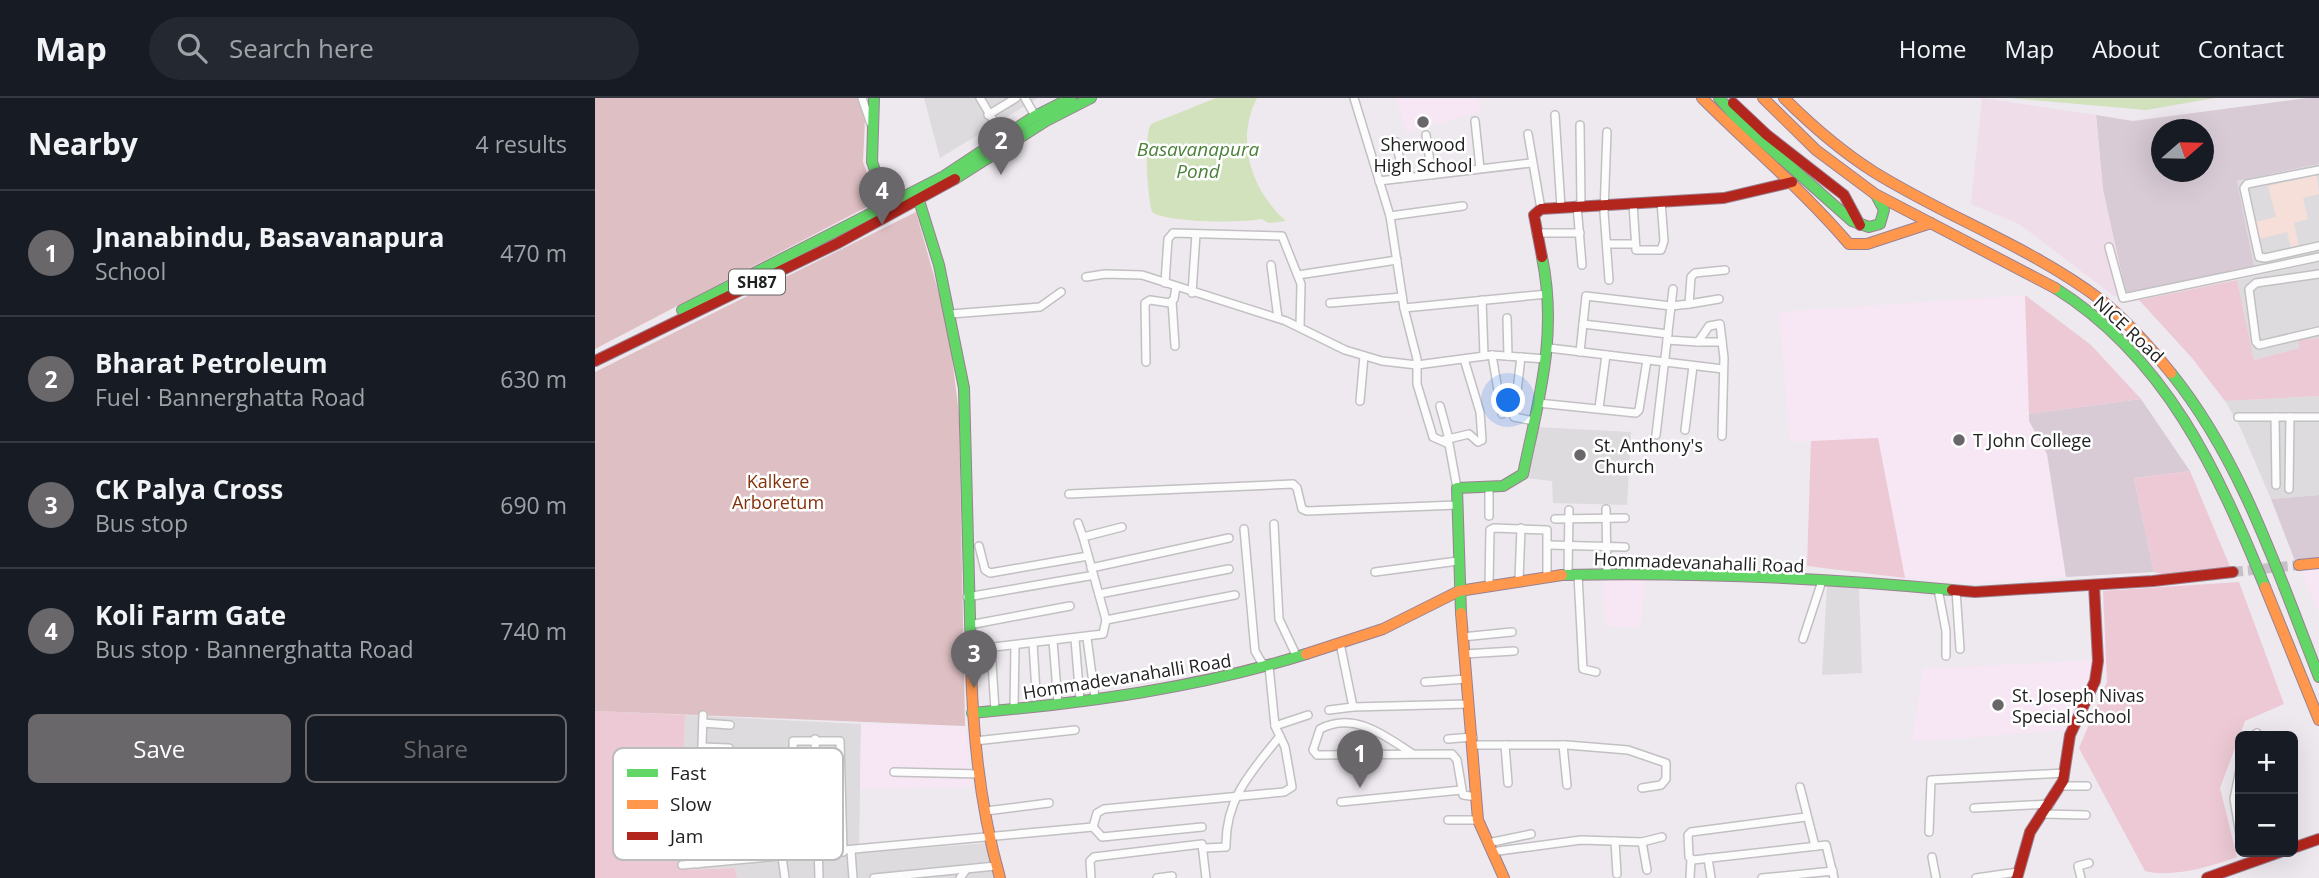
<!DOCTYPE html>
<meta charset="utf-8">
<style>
:root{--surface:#171b24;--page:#242831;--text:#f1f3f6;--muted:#9ea1a6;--line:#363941;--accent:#696769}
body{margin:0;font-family:"Open Sans",sans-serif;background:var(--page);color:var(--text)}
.controls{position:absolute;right:21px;bottom:21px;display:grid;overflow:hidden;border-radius:10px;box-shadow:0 7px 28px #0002}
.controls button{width:63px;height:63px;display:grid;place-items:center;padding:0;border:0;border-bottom:2px solid var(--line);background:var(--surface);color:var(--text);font:35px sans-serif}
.compass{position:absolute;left:1556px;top:21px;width:63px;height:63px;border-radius:50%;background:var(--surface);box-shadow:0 7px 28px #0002;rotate:70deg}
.you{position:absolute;left:914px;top:303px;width:24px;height:24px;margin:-18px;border:5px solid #fff;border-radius:50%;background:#1a73e8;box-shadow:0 0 0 10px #1a73e833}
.badge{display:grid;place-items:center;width:46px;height:46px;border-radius:50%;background:var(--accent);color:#fff;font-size:23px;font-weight:700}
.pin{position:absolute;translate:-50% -58px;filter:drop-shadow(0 2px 4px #0008)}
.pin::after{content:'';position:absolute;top:37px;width:24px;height:21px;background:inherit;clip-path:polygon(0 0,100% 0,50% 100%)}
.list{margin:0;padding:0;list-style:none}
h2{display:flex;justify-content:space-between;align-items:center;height:91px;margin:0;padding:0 28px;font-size:30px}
h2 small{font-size:23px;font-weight:400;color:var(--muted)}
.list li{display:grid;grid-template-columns:46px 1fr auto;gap:21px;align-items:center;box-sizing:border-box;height:126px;padding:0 28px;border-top:2px solid var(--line)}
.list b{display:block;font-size:26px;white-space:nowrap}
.list p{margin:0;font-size:23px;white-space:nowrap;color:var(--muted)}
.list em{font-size:23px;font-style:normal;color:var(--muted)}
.actions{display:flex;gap:14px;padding:21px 28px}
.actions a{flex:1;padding:16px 0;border:2px solid var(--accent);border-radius:10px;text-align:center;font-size:24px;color:var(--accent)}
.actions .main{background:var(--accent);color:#fff}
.icon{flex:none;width:38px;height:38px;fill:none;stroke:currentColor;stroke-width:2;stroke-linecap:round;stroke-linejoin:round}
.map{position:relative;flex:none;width:1724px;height:780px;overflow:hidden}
header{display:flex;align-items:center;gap:42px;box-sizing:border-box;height:98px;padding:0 35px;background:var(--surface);border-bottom:2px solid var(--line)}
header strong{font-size:33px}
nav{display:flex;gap:38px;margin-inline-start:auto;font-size:24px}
.search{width:490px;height:63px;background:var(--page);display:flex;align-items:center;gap:18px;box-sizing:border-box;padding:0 24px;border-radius:38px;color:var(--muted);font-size:26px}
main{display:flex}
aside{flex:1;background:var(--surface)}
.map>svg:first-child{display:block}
.residential{fill:#dddbde}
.education{fill:#f7e6f4}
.religious{fill:#dddbdd}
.construction{fill:#d8cbd6;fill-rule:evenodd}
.farmland{fill:#efddea}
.grass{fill:#ecc9d4}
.forest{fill:#debfc3}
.park{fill:#f5dfd8}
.water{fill:#d1e2bd}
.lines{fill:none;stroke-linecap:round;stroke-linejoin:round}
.secondary-tunnel{stroke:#c5c1c6;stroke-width:10;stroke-dasharray:10 5;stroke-linecap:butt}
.street-casing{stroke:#c2c0c2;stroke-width:10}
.fast-casing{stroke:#9a8092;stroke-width:12}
.slow-casing{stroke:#9a8092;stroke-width:12}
.jam-casing{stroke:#9a8092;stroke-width:12}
.street{stroke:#fcfcfd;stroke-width:7}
.fast{stroke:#63d668;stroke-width:10}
.slow{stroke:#ff974d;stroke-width:10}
.jam{stroke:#b3261e;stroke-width:10}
.poi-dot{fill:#696769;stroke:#fff;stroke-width:2.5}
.labels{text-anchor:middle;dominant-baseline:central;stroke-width:5;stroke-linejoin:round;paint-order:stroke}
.shield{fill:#fff;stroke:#646464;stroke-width:2}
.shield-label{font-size:16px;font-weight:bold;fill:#212121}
.poi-label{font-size:18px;fill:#212121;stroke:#fff;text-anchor:start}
.street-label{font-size:18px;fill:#212121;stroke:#fff}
.park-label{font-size:18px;fill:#83320b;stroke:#fff}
.water-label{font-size:19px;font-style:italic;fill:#4c823a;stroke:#fff}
.key{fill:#fff;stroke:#bcbcbc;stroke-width:2}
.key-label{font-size:19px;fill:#212121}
</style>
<header>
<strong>Map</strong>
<div class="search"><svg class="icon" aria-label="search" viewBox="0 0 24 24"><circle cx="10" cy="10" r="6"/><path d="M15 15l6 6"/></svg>Search here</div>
<nav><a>Home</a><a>Map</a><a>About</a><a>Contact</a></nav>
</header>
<main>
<aside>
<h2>Nearby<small>4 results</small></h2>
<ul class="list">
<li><span class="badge">1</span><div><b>Jnanabindu, Basavanapura</b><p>School</p></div><em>470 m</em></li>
<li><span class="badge">2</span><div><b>Bharat Petroleum</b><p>Fuel · Bannerghatta Road</p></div><em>630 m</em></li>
<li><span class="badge">3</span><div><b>CK Palya Cross</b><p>Bus stop</p></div><em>690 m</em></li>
<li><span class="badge">4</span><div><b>Koli Farm Gate</b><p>Bus stop · Bannerghatta Road</p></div><em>740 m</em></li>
</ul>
<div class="actions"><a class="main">Save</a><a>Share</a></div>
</aside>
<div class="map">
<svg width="1724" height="780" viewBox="0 0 1724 780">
<rect width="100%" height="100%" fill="#eee9ef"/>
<!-- residential -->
<g class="residential">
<path d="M329,0H443L345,60Z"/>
<path d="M1724,66V154L1659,168L1642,83Z"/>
<path d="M1724,164V240L1705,242L1704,250L1659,262L1642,182Z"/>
<path d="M1724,298V397L1676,401L1645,329L1630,303Z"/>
<path d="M1232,488L1264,490L1267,575L1227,577Z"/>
<path d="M90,617L266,626L264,755L391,745L400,780H142L140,770L86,772Z"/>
</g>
<!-- education -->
<g class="education">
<path d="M801,0H883L887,13L811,35Z"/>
<path d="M1430,197L1434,322L1452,356L1471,479L1380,486L1310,480L1283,340L1195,344L1184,214Z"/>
<path d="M1724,471V515L1706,472Z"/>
<path d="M1050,480L1046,529L1010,528L1008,481Z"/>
<path d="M1498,562L1494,582L1471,632L1317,644L1328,571Z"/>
<path d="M266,626L370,628L376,689L265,691Z"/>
</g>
<!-- religious -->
<path class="religious" d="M941,329L1036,334L1032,407L958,405L957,383L931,380Z"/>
<!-- construction -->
<g class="construction">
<path d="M1712,0H1724V66L1642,83L1659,168L1531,196L1508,92L1501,17L1538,23ZM1566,32H1608V74H1566Z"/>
<path d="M1546,301L1595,373L1539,380L1559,474L1471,479L1452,356L1434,323V316Z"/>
<path d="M1724,397V461L1700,463L1676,401Z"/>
</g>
<!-- farmland -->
<path class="farmland" d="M1387,0L1501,17L1508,92L1531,196L1519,198L1424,126L1376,106Z"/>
<!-- grass -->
<g class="grass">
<path d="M1642,182L1659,262L1704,250V242L1724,240V298L1630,303L1597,260L1544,202Z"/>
<path d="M1430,197L1496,247L1546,301L1434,316Z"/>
<path d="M1283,340L1310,480L1212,468L1216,343Z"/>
<path d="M1595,373L1636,471L1571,477L1559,474L1539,380Z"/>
<path d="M1644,484L1689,606L1650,623L1625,690L1642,759C1616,769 1575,780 1550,773L1484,650L1512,584L1508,493Z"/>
<path d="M0,613L90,617L86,772L140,770L142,780H0Z"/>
</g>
<!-- forest -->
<g class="forest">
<path d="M0,0H271L268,64L283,103L0,251Z"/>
<path d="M321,114L353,228L364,316L370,628L0,613V274Z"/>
</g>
<!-- park -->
<path class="park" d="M1722,77L1724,96L1708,100L1713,121L1699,125L1704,149L1696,150L1692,134L1664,141L1660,124L1681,119L1673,88Z"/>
<!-- water -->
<g class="water">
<path d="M621,0H662C639,45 658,94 691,123L674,125L666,121C647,125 572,125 557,114C553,100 548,40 556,26Z"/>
<path d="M1414,0H1620L1551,12Z"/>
</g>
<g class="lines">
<!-- secondary-tunnel -->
<path class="secondary-tunnel" d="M1638,474L1704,467"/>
<!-- street casing -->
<g class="street-casing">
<g id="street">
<path d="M267,0L276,26"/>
<path d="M385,0L408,39"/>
<path d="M430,0L440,18"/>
<path d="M759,0L795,118L809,210L953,196"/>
<path d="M393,17L421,0"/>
<path d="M960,17L966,109"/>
<path d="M880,23L885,70"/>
<path d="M985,27L986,107"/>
<path d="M1012,34L1009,114L1014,182"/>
<path d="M933,36L946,111"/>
<path d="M831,37L837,77"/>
<path d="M801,44L809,80"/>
<path d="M1724,72L1652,86L1649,90L1664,159L1670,160L1724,148"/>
<path d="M784,83L936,65"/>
<path d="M1038,105L1041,152H1066L1069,143L1066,103"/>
<path d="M982,107L987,167"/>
<path d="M795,118L868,108"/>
<path d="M941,135H985"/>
<path d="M1012,146H1036"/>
<path d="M1514,149L1528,200L1724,159"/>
<path d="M676,167L683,220"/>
<path d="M1724,176L1661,185L1654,191L1661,244L1664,247L1724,233"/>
<path d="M703,177L802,162"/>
<path d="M491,179L510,176L547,177L691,223L750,252L787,263L822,267L897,257L951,261"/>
<path d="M570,185L573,141L578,135L687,138L706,186L705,229"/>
<path d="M597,195L601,136"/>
<path d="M887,202L889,258"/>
<path d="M577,203L580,248"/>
<path d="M735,205L807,199"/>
<path d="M1094,206L1124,201"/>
<path d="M809,210L822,261V286L838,339L854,346L862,390"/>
<path d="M356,216L445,209L466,194"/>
<path d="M912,220L913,258"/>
<path d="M988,226L1073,236"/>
<path d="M1072,242L1103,244L1114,228L1125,226L1129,260L1127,338"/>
<path d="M1103,244H1127"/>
<path d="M954,250L1128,271"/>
<path d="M985,254L991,198L1076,208L1094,206L1096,179L1100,175L1130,172"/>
<path d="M897,257L907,316"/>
<path d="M926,259L919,319L939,323"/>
<path d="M551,264L550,205L555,202L575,205L579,201L581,189"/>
<path d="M765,303L769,258"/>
<path d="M943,305L1041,315L1044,312L1052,262"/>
<path d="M845,308L854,341"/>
<path d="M1004,310L1011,257"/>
<path d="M1643,319H1724"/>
<path d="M1680,319L1681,387"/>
<path d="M1090,332L1098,268"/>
<path d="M1061,337L1078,191"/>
<path d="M849,342L874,336L883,344L887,342L885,314L869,261"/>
<path d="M1694,391L1695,319"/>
<path d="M474,396L698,386L702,390L707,411L712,413L862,407"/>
<path d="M1011,411L1012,476"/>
<path d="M894,418V388"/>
<path d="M960,421L1030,420"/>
<path d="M483,425L488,439"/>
<path d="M679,426L684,521L702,559"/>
<path d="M954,447L1030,449"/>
<path d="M384,448L390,472L395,475L493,458"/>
<path d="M496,470L634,440"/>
<path d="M780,474L863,463"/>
<path d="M973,477L974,412"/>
<path d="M983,477L988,571L1001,574"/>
<path d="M924,482L926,430"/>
<path d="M894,488L895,432L899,430L952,432V479"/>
<path d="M1343,491L1351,533V558"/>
<path d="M1361,492L1365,551"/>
<path d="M504,496L634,471"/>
<path d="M372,499L494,478"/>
<path d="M511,522L640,497"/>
<path d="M374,527L475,508"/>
<path d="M867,539L917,534"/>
<path d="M492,540L500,600"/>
<path d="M480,541L485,602"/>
<path d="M1208,541L1227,483"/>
<path d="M458,543L463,605"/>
<path d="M438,545L441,594"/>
<path d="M745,545L758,609L874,606"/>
<path d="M396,550L400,612"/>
<path d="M374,552L508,536L511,522L488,439L527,429"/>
<path d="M869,556L919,553"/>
<path d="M830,584L871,581"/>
<path d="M419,611L420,547"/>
<path d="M734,612L758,609"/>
<path d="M108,625L135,627"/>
<path d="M680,628L713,617"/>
<path d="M1658,638L1662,635"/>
<path d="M220,641L224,780"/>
<path d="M853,641L878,639"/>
<path d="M380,643L480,632"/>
<path d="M879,647H972L1033,652L1071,665V681L1066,687L1047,690"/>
<path d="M910,647L913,685"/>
<path d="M968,647L972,687"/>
<path d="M107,649L134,650"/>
<path d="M818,656C790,638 760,613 725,631L718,652L722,657L857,656L862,662L868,697L882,699"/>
<path d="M1645,671L1639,701L1645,737"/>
<path d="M299,674L385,676"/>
<path d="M106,677L135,679"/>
<path d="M1466,688H1492"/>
<path d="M1205,689L1220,748"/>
<path d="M746,704L866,692"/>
<path d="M105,706H133"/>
<path d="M1379,710L1455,706"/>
<path d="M391,713L454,705"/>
<path d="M1448,716L1491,717"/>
<path d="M1211,719L1096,734L1093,737L1094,759L1098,762L1231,747L1239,780"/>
<path d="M853,722H883"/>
<path d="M498,729L502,715L509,711L689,694L697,689L690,649L680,628L674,568L667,565L660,553L649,431"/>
<path d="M498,729L507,739L607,729"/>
<path d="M104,734H132"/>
<path d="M1334,734L1336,682L1470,675"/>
<path d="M1020,743L1022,776"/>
<path d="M1047,744L1052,772"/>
<path d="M893,745L936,736"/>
<path d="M610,750L631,749C630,701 656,674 685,638"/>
<path d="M256,753L258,780"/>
<path d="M896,754L986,742L1047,744L1067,739"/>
<path d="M202,758L198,643H245L248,754"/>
<path d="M187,759L190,780"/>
<path d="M1337,759L1341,780"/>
<path d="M1113,760L1116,780"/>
<path d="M103,766L108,617"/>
<path d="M87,767L498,729"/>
<path d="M279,780L401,768"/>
<path d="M365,780L371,772"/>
<path d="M496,780L495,763L499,759L607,746L611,780"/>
<path d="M562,780L577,778"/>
<path d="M1095,780L1096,761"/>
<path d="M1167,780L1238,773"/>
<path d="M1381,780L1423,774"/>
<path d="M1486,780L1483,768L1494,765"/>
</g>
</g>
<!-- fast casing -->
<g class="fast-casing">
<g id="fast">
<path d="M279,0L277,64L295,112"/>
<path d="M1124,0L1143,22L1257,123L1274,129L1285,126L1289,112L1281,97"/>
<path d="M360,81L451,23L496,0"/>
<path d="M322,96L344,167L369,290L376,559"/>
<path d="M1460,190C1571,259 1623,374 1670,489"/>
<path d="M87,212L349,78L440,18L476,0"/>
<path d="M1576,275C1647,363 1683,475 1724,579"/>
<path d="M967,477C1097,474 1228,480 1357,492"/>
<path d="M866,515L862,390L908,388L928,376C944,300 963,237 947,159"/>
<path d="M377,615C489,605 604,590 711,556"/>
</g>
</g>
<!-- slow casing -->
<g class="slow-casing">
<g id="slow">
<path d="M1107,0C1156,49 1209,93 1254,146H1272L1336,125"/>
<path d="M1168,0L1221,52L1280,96L1460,190"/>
<path d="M1189,0C1217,28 1246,53 1279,74C1353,120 1436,149 1506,202C1532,223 1555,249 1576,275"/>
<path d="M1704,467L1724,465"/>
<path d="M1670,489L1724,622"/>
<path d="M866,515L883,722L909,780"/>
<path d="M711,556L788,531L864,493L967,477"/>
<path d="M376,559C377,633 385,709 405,780"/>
</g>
</g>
<!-- jam casing -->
<g class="jam-casing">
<g id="jam">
<path d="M1138,5L1172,37L1249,97L1265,127"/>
<path d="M947,159L939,117L946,111L1129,100L1197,84"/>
<path d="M0,263L243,145L360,81"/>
<path d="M1357,492L1380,494L1558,483L1638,474"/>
<path d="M1698,750L1724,741"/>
<path d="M1422,780L1435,734L1468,683L1475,637L1500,583L1503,563L1499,487"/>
<path d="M1612,780L1685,754"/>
</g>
</g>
<!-- street -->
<use href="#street" class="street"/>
<!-- fast -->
<use href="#fast" class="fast"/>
<!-- slow -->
<use href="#slow" class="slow"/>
<!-- jam -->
<use href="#jam" class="jam"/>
</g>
<!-- markers -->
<g class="poi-dot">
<circle cx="828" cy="24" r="7"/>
<circle cx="1364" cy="342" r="7"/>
<circle cx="985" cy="357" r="7"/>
<circle cx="1403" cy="607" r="7"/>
</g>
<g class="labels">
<!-- shield labels -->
<rect class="shield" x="134" y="171.5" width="56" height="25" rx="5"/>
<g class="shield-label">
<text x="162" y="184">SH87</text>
</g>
<!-- poi labels -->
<g class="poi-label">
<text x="828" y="46" text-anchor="middle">Sherwood<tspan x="828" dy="21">High School</tspan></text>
<text x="1378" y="342">T John College</text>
<text x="999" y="347">St. Anthony's<tspan x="999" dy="21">Church</tspan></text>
<text x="1417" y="597">St. Joseph Nivas<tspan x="1417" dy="21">Special School</tspan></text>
</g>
<!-- street labels -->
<g class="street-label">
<text transform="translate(1534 231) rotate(43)">NICE Road</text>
<text transform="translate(1104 464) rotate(2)">Hommadevanahalli Road</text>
<text transform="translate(532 578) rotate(-9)">Hommadevanahalli Road</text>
</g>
<!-- park labels -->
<g class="park-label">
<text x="183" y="383">Kalkere<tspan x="183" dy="21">Arboretum</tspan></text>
</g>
<!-- water labels -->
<g class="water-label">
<text x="603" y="51">Basavanapura<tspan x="603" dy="22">Pond</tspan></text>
</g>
</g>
<!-- legend -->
<rect x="18" y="650" width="230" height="112" rx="10" class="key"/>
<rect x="32" y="671" width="31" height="8" fill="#63d668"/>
<rect x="32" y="702" width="31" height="9" fill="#ff974d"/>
<rect x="32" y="734" width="31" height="8" fill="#b3261e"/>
<g class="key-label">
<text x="75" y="682">Fast</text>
<text x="75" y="713">Slow</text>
<text x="75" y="745">Jam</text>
</g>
</svg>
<div class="controls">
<button>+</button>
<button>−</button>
</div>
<svg class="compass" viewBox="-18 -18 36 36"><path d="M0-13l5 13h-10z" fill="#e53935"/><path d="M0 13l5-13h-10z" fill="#9ea1a6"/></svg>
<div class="you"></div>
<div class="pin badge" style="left:765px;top:690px">1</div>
<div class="pin badge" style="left:406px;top:77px">2</div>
<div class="pin badge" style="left:379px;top:590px">3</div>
<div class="pin badge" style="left:287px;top:127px">4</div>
</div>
</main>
